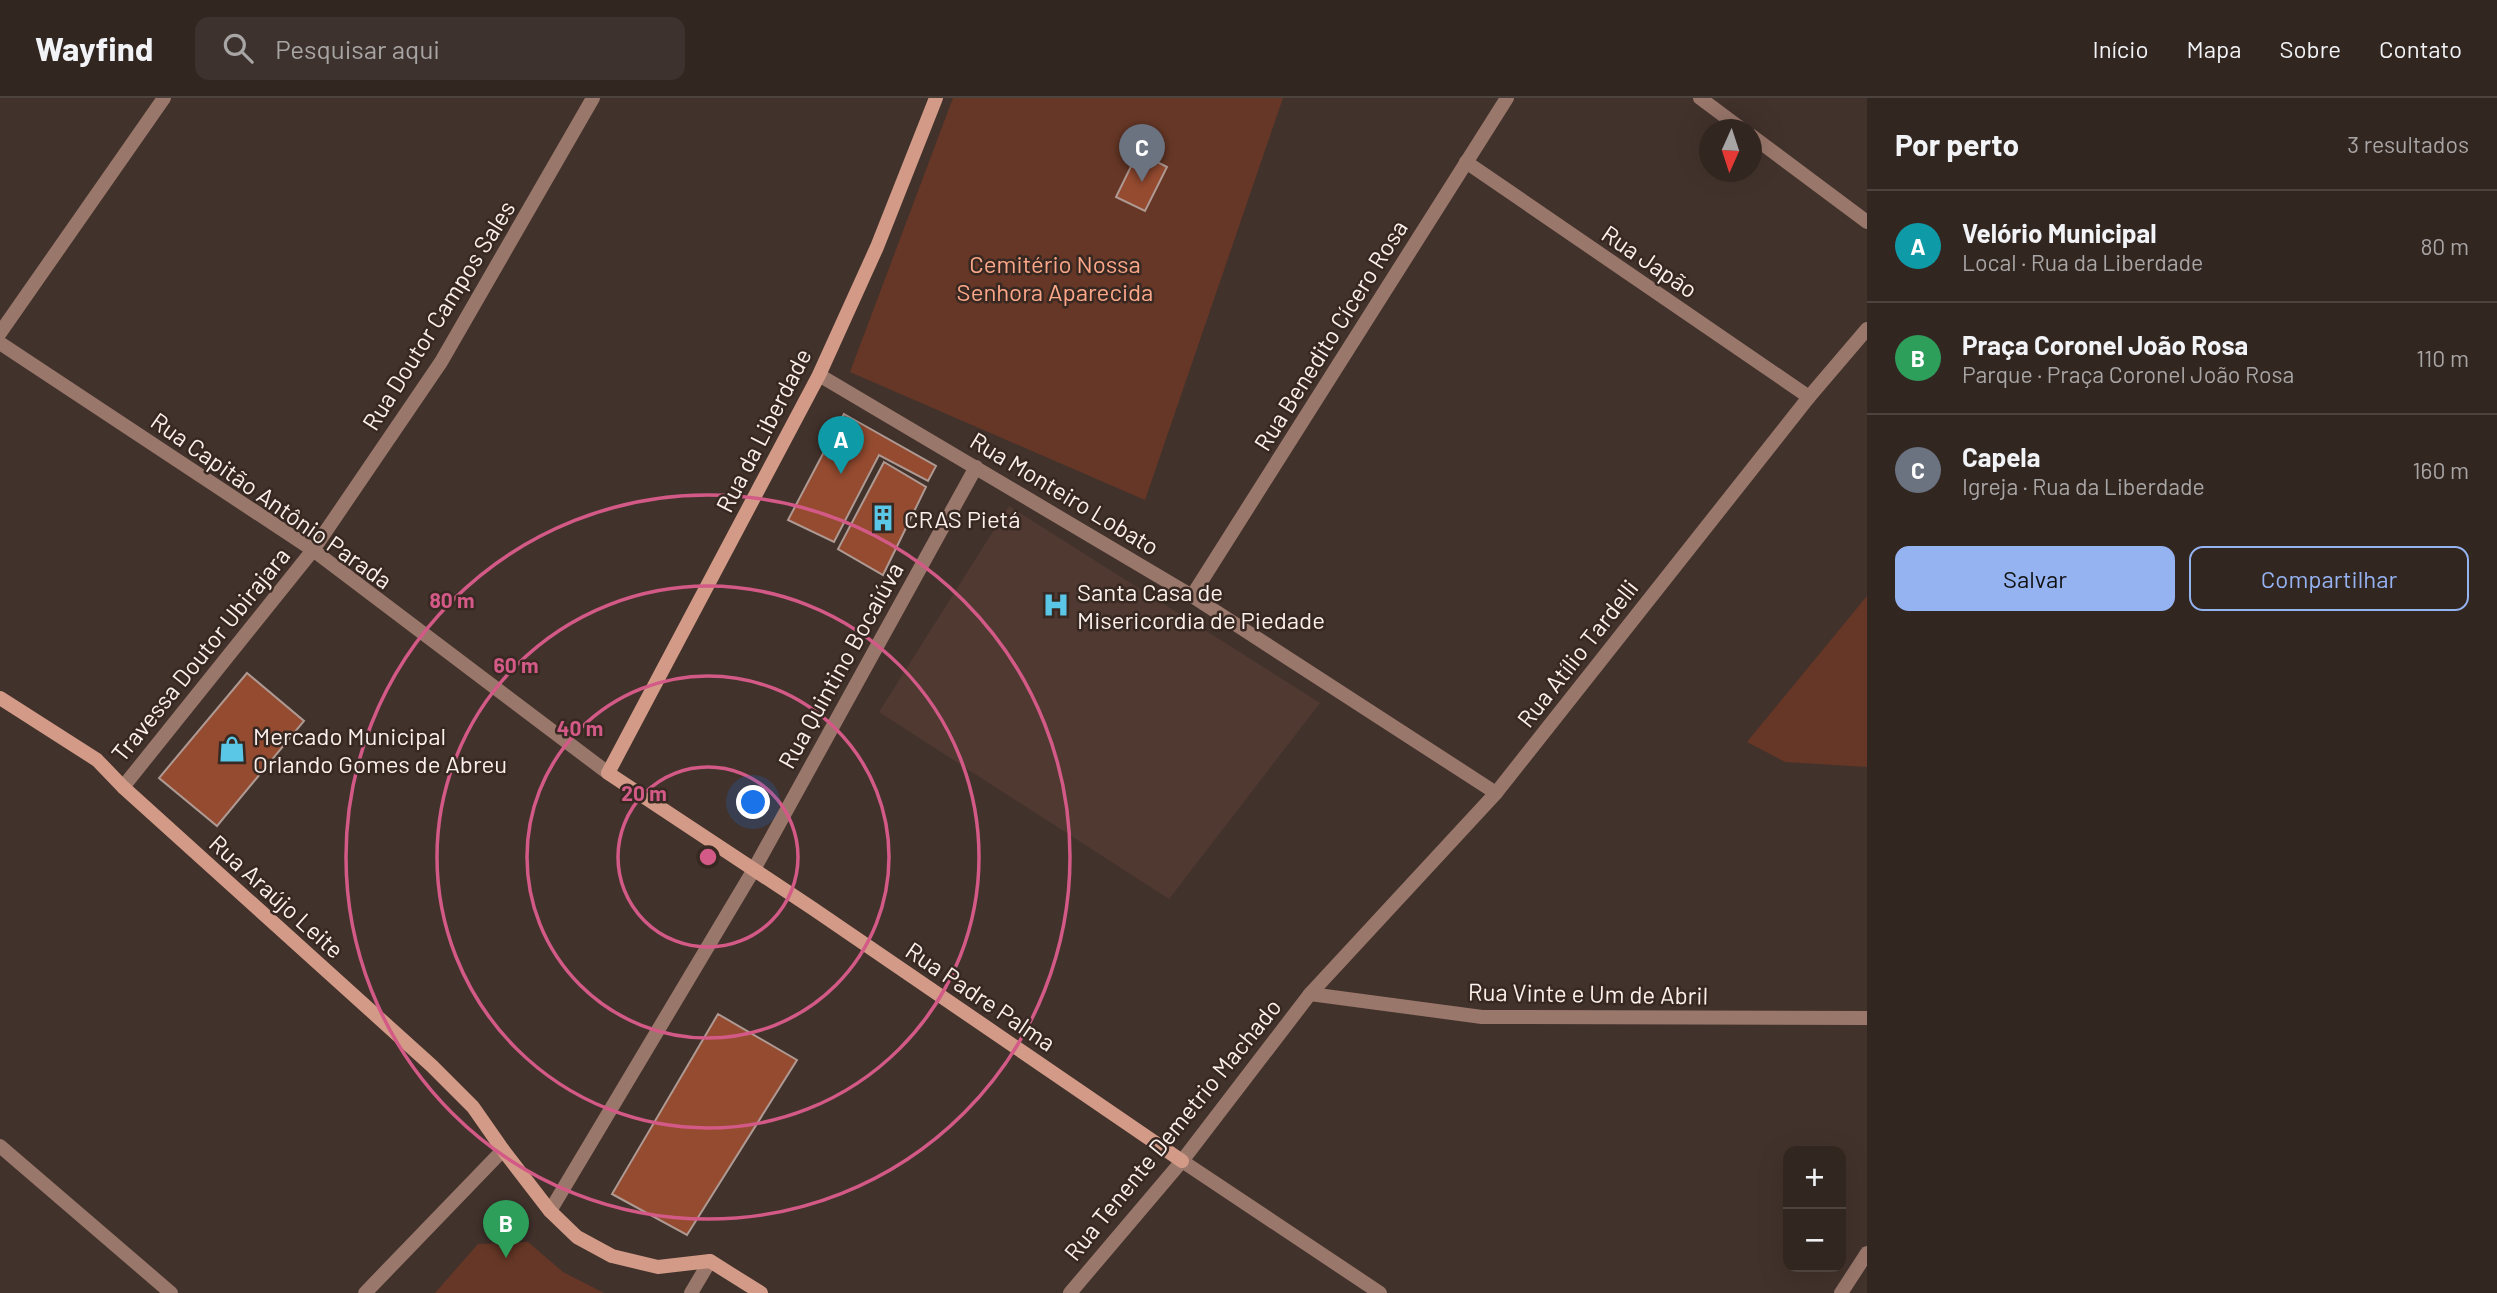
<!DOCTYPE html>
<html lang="pt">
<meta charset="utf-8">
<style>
:root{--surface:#322621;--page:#3d322e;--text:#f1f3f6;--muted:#a8a5a5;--line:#4d433f;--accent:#95b2f1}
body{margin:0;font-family:Barlow,sans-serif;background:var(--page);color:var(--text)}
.controls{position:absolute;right:21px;bottom:21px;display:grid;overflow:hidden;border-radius:14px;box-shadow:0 7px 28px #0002}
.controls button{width:63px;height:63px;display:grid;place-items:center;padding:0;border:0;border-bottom:2px solid var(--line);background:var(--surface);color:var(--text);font:35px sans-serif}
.compass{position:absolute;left:1699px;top:21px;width:63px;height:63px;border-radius:50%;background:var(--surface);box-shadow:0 7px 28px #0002;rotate:183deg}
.you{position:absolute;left:754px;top:705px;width:24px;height:24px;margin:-18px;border:5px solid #fff;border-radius:50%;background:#1a73e8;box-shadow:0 0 0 10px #1a73e833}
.badge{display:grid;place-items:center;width:46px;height:46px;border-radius:50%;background:var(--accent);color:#fff;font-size:23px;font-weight:700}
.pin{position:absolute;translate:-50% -58px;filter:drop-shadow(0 2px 4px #0008)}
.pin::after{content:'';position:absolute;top:37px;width:24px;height:21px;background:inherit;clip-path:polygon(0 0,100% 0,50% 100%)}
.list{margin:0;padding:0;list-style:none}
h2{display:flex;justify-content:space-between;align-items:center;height:91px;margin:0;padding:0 28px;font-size:30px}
h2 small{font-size:23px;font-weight:400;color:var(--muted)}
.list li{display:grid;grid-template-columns:46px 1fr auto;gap:21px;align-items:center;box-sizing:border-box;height:112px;padding:0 28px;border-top:2px solid var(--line)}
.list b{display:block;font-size:26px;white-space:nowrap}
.list p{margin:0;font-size:23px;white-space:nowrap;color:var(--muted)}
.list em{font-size:23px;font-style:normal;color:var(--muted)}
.actions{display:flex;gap:14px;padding:21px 28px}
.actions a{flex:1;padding:16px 0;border:2px solid var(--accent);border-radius:14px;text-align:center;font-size:24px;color:var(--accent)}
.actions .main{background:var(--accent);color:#111}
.icon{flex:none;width:38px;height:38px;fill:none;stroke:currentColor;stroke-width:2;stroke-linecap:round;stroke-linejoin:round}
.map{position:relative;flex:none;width:1867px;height:1195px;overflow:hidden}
header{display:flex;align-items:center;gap:42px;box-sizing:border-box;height:98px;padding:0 35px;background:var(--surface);border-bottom:2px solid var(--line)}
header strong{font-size:33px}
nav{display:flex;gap:38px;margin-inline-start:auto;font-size:24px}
.search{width:490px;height:63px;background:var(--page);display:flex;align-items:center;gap:18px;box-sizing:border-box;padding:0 24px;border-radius:14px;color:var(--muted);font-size:26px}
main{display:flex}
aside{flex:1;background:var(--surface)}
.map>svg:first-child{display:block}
.built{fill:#503931}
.green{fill:#663726}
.building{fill:#954b30;stroke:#ae9a93;stroke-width:2}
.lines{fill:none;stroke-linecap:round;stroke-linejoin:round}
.lane{stroke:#9a776b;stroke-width:14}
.street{stroke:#9a776b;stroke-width:14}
.secondary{stroke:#d39b87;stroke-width:14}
.ring{fill:none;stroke:#d35986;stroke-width:3.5}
.labels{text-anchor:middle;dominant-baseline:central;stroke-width:5;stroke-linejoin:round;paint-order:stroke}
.street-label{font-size:24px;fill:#fbf0ec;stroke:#372822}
.park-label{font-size:24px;fill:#fda789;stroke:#372822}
.poi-label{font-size:24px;fill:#fbf0ec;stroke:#372822;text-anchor:start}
.centre{fill:#d35986;stroke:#372822;stroke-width:3.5}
.ring-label{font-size:21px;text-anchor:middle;font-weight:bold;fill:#d35986;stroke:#372822;stroke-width:5;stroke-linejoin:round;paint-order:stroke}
</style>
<header>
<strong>Wayfind</strong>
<div class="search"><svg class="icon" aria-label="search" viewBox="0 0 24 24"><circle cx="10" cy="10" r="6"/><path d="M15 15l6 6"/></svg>Pesquisar aqui</div>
<nav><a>Início</a><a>Mapa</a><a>Sobre</a><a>Contato</a></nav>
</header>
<main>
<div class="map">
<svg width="1867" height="1195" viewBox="0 0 1867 1195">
<rect width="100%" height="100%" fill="#42322c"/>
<!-- built -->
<path class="built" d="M1009,408L1320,605L1169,801L879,614Z"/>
<!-- green -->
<g class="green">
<path d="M953,0H1283L1145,402L850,274Z"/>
<path d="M1867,498V669L1785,664L1747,644Z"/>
<path d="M528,1144L563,1174L604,1195H435L478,1146Z"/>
</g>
<!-- building -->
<g class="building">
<path d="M1138,54L1167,69L1145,113L1116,99Z"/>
<path d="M844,316L936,368L928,383L879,357L834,444L788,422Z"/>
<path d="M884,364L926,389L883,477L838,451Z"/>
<path d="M247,575L304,623L217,728L159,680Z"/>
<path d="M718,916L797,962L687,1137L612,1096Z"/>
</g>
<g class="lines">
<!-- lane -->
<path class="lane" d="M123,689L313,452"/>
<!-- street -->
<g class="street">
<path d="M1700,0L1743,32"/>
<path d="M1752,38L1867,124"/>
<path d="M1466,64L1809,299"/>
<path d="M0,235L164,0"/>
<path d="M0,245L313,452L608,675"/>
<path d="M819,277L1192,498L1496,695"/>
<path d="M313,452L441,264L593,0"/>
<path d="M1192,498L1507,0"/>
<path d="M1310,896L1482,919L1867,920"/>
<path d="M0,1048L171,1195"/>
<path d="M1182,1063L1380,1195"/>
<path d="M550,1113L753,773L976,369"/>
<path d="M365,1195L503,1052"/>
<path d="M691,1195L710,1163"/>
<path d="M1070,1195L1182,1063L1310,896L1496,695L1809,299L1867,231"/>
<path d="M1841,1195L1867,1155"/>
</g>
<!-- secondary -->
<g class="secondary">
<path d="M936,0L877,149L819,277L608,675L812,810L1182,1063"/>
<path d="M0,600L97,662L123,689L432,968L473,1009L503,1052L550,1113L577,1139L612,1158L658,1169L710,1163L761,1195"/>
</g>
</g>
<!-- distance rings -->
<g class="ring">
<circle cx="708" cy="759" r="90"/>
<circle cx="708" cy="759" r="181"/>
<circle cx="708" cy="759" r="271"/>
<circle cx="708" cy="759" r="362"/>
</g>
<!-- icons -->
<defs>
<g id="building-bare" transform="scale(2.1)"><path d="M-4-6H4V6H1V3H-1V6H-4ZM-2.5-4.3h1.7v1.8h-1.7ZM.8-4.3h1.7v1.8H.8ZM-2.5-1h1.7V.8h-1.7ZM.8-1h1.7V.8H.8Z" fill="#5bc7e7" stroke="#372822" stroke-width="2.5" paint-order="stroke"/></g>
<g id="hospital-bare" transform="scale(2.1)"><path d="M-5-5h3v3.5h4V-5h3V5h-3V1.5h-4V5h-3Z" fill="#5bc7e7" stroke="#372822" stroke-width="2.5" paint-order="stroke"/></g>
<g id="shop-bare" transform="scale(2.1)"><path d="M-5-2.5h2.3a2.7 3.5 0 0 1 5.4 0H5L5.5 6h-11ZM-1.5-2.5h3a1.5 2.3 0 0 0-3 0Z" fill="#5bc7e7" stroke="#372822" stroke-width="2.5" paint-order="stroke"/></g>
</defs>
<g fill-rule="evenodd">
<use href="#building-bare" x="883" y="420"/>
<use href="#hospital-bare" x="1056" y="507"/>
<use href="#shop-bare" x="232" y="651"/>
</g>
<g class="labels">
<!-- street labels -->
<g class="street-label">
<text transform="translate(1650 163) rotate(34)">Rua Japão</text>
<text transform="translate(438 217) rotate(-58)">Rua Doutor Campos Sales</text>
<text transform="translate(1330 237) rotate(-58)">Rua Benedito Cícero Rosa</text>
<text transform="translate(763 332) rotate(-63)">Rua da Liberdade</text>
<text transform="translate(1065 395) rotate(31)">Rua Monteiro Lobato</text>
<text transform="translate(272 402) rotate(35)">Rua Capitão Antônio Parada</text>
<text transform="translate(1577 555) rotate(-52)">Rua Atílio Tardelli</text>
<text transform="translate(200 556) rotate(-51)">Travessa Doutor Ubirajara</text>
<text transform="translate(840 567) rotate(-61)">Rua Quintino Bocaiúva</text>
<text transform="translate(277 798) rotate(42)">Rua Araújo Leite</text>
<text transform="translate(1588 895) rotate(1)">Rua Vinte e Um de Abril</text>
<text transform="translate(981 898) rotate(34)">Rua Padre Palma</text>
<text transform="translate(1172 1031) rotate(-51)">Rua Tenente Demetrio Machado</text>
</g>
<!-- park labels -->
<g class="park-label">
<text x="1055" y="165">Cemitério Nossa<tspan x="1055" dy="28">Senhora Aparecida</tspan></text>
</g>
<!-- poi labels -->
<g class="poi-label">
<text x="904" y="420">CRAS Pietá</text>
<text x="1077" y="493">Santa Casa de<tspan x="1077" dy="28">Misericordia de Piedade</tspan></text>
<text x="253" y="637">Mercado Municipal<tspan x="253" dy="28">Orlando Gomes de Abreu</tspan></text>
</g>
</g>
<circle cx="708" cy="759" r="10" class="centre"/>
<g class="ring-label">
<text x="452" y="510">80 m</text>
<text x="516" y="575">60 m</text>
<text x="580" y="638">40 m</text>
<text x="644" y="703">20 m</text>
</g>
</svg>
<div class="controls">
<button>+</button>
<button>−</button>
</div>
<svg class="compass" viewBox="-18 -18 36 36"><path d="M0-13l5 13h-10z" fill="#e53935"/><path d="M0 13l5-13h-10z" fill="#a8a5a5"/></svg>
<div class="you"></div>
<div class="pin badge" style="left:841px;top:376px;background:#0f9aa8">A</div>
<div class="pin badge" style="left:506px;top:1160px;background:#2e9e5b">B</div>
<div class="pin badge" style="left:1142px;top:84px;background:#6b7280">C</div>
</div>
<aside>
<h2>Por perto<small>3 resultados</small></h2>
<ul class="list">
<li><span class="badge" style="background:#0f9aa8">A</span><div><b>Velório Municipal</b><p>Local · Rua da Liberdade</p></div><em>80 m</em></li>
<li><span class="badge" style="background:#2e9e5b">B</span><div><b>Praça Coronel João Rosa</b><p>Parque · Praça Coronel João Rosa</p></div><em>110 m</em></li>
<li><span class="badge" style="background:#6b7280">C</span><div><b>Capela</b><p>Igreja · Rua da Liberdade</p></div><em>160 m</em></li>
</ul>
<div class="actions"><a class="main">Salvar</a><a>Compartilhar</a></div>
</aside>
</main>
